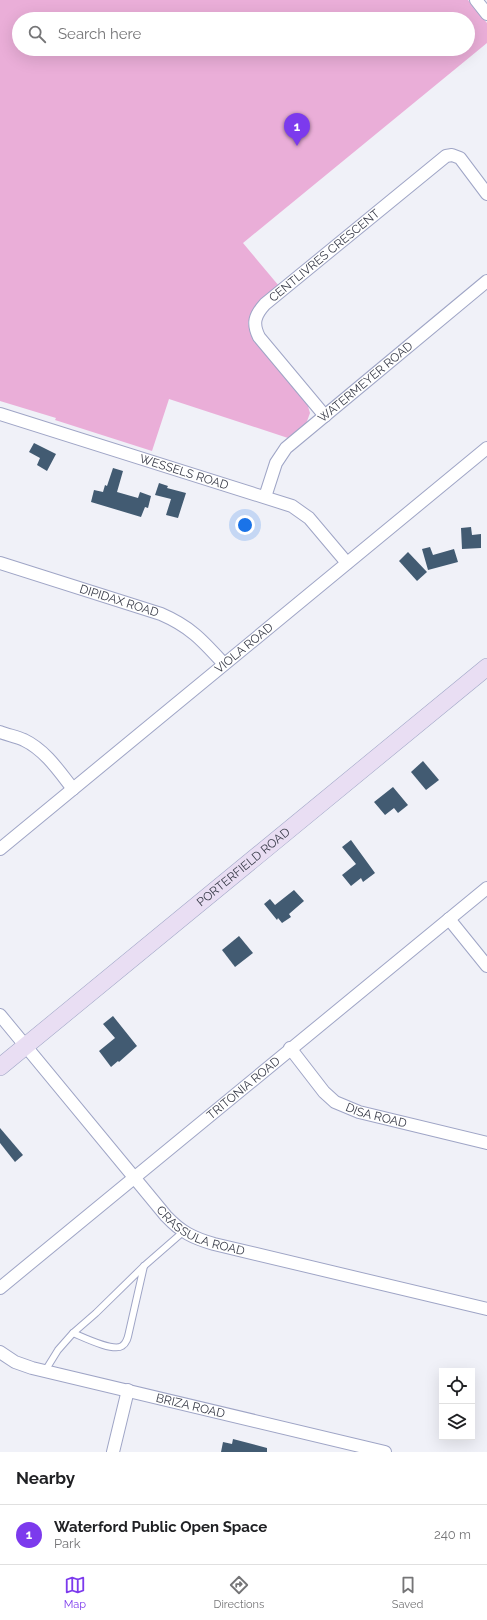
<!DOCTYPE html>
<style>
:root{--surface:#fff;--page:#f6f6f6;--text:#202124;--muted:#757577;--line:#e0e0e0;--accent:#7c3aed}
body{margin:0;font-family:Raleway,sans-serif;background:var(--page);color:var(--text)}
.controls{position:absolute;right:12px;bottom:12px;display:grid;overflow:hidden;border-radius:0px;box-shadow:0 4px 16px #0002}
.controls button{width:36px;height:36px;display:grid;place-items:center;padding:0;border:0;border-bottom:1px solid var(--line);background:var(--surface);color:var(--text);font:20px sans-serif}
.you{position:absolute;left:245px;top:525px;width:14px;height:14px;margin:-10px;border:3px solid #fff;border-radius:50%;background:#1a73e8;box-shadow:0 0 0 6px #1a73e833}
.badge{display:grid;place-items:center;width:26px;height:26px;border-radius:50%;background:var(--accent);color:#fff;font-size:13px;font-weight:700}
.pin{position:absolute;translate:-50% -33px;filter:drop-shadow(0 1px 2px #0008)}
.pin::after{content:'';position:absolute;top:21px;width:14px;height:12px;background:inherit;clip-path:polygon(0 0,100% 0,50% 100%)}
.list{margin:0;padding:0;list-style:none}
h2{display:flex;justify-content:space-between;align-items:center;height:52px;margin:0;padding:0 16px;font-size:17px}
h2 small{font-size:13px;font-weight:400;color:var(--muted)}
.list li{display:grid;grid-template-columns:26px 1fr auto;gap:12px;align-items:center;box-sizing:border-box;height:60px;padding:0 16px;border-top:1px solid var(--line)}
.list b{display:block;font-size:15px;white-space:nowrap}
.list p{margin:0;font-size:13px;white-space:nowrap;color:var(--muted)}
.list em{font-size:13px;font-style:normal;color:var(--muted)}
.icon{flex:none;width:22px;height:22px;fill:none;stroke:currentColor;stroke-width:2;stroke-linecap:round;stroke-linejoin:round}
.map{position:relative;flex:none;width:487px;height:1452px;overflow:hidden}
.search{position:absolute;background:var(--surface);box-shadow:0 4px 16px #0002;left:12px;right:12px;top:12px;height:44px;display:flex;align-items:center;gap:10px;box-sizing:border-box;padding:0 14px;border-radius:22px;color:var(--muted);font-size:15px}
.sheet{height:112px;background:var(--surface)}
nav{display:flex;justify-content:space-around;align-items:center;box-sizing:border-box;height:56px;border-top:1px solid var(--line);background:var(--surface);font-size:11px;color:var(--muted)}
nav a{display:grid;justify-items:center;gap:2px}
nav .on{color:var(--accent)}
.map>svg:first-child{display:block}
.green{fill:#eaaed8;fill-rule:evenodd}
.building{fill:#425b72}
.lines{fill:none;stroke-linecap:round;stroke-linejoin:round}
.lane-casing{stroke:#9fa5c6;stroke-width:8}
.street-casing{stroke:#9fa5c6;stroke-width:14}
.secondary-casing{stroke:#9fa5c6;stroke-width:18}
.lane{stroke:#fff;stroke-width:6}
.street{stroke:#fff;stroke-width:12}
.secondary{stroke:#e9def3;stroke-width:17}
.labels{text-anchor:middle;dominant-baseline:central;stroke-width:4;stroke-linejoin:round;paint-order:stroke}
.street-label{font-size:12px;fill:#393c49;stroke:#fff}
</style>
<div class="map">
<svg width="487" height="1452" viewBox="0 0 487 1452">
<rect width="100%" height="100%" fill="#f0f1f8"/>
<!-- green -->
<path class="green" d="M0,0H468L487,23V43L243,243L279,286L255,306L248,323L253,339L307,403L310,413L306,424L288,438L169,399L152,451L55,420L56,418L0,401ZM19,19H468V49H19Z"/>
<!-- building -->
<g class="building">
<path d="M34,443L56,454L47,471L37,465L40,458L29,452Z"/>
<path d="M113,468L123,471L117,492L138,498L140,492L151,496L148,508L145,507L141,517L91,502L94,490L103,492L105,485L107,486Z"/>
<path d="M159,483L168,486L167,488L186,493L178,518L166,515L171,499L155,495Z"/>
<path d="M471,527L472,535L481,534V548L462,549L461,528Z"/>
<path d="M430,547L433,555L454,549L458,562L428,570L422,549Z"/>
<path d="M408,552L427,572L417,581L399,561Z"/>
<path d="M423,761L439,780L426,790L411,772Z"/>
<path d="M393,787L408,805L398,813L394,808L385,815L374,802Z"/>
<path d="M351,840L375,873L363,882L361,878L351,886L342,875L356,864L342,847Z"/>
<path d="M294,890L304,901L289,914L291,917L282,923L278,918L277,920L264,904L270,899L275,905Z"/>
<path d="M239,936L253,953L235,967L222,950Z"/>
<path d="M113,1016L137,1046L119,1062L118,1061L111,1067L99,1051L115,1038L103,1024Z"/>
<path d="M0,1128L23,1155L15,1162L0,1143Z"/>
<path d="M233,1439L267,1448V1452H221L223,1442L232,1444Z"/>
</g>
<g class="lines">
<!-- lane casing -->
<g class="lane-casing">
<g id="lane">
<path d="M73,1333C83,1337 113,1352 122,1346C127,1343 128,1337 129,1332L144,1266"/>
<path d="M45,1371L58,1350L73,1333L96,1313L144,1266L183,1232"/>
</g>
</g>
<!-- street casing -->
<g class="street-casing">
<g id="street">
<path d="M476,0L487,14"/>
<path id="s1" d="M0,414L292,506L309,518L347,563"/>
<path id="s2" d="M325,416L259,337C252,323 255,315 265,304L446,156L452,155L460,158L487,194"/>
<path id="s3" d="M265,497L276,463L286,448L487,281"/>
<path id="s4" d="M0,563L161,614C191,627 203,641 224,664"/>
<path d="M0,732C8,735 17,737 24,740C45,750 59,771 73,789"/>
<path id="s5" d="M0,849L487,448"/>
<path d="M449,919L487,966"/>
<path id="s6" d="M0,1015L166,1216C181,1232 193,1238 214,1244L487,1309"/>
<path id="s7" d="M290,1048L324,1092L335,1102L359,1112L487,1143"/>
<path id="s8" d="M0,1288L487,888"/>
<path id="s9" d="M0,1352L15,1362L32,1368L385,1452"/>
<path d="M113,1452L128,1390"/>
</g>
</g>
<!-- secondary casing -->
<g class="secondary-casing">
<g id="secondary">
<path id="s10" d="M0,1067L487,667"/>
</g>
</g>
<!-- lane -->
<use href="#lane" class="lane"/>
<!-- street -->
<use href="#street" class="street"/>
<!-- secondary -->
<use href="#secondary" class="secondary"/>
</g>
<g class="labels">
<!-- street labels -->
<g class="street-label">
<text stroke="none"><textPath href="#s2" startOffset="216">CENTLIVRES CRESCENT</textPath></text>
<text stroke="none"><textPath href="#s3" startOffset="157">WATERMEYER ROAD</textPath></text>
<text stroke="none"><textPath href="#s1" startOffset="193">WESSELS ROAD</textPath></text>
<text stroke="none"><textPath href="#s4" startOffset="125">DIPIDAX ROAD</textPath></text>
<text stroke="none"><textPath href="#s5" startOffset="316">VIOLA ROAD</textPath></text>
<text stroke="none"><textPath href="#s10" startOffset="315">PORTERFIELD ROAD</textPath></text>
<text stroke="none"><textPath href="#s8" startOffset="315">TRITONIA ROAD</textPath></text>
<text stroke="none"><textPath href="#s7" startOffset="114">DISA ROAD</textPath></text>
<text stroke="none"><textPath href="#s6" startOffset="299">CRASSULA ROAD</textPath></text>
<text stroke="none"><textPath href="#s9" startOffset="199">BRIZA ROAD</textPath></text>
</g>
</g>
</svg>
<div class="controls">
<button><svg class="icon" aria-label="locate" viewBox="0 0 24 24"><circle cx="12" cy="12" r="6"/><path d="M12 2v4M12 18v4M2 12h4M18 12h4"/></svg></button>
<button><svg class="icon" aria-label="layers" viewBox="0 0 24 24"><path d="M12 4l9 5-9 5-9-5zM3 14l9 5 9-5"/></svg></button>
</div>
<div class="you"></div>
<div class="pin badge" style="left:297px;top:146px">1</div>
<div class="search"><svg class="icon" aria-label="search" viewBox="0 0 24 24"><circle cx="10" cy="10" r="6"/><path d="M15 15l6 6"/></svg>Search here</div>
</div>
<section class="sheet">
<h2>Nearby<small></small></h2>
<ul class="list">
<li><span class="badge">1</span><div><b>Waterford Public Open Space</b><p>Park</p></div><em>240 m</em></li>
</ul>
</section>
<nav>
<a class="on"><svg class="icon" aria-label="map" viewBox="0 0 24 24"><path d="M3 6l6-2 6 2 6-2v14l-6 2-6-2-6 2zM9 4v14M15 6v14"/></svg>Map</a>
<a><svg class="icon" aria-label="directions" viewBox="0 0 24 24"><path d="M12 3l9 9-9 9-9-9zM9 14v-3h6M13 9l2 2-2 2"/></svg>Directions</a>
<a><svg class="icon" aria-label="saved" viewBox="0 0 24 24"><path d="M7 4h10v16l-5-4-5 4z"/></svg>Saved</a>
</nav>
